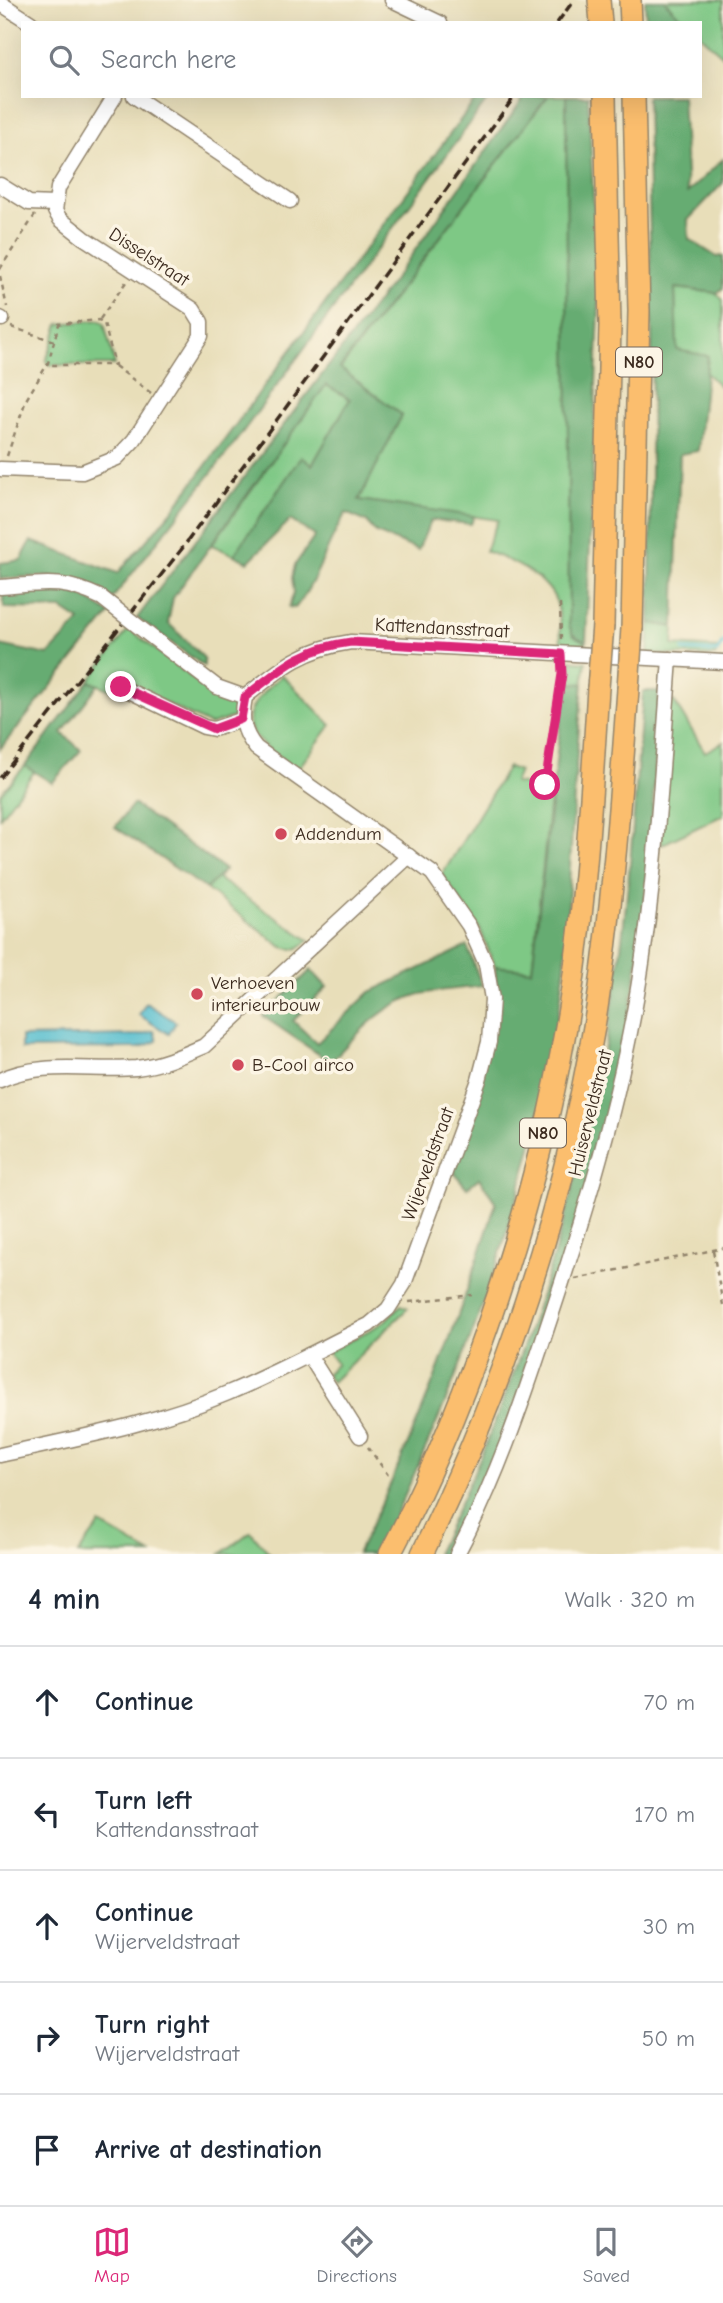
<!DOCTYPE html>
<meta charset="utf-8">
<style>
:root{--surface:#fff;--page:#f2f2f3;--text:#1f2937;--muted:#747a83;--line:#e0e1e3;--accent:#db2777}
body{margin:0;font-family:"Comic Neue",sans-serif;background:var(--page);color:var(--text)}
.stop{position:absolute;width:21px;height:21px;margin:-16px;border:5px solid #db2777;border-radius:50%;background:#fff}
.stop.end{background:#db2777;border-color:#fff;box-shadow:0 2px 7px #0008}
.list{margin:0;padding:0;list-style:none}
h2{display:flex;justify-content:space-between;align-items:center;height:91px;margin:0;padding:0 28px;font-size:30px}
h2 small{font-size:23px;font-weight:400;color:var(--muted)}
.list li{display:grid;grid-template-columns:46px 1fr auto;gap:21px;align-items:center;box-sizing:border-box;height:112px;padding:0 28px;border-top:2px solid var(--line)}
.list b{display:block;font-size:26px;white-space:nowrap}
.list p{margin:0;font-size:23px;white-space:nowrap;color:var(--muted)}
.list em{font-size:23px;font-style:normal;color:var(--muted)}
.icon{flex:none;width:38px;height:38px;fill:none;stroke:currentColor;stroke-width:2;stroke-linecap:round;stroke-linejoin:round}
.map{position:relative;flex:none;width:723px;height:1554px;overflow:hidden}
.search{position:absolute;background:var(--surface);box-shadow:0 7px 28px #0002;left:21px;right:21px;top:21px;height:77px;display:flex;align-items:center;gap:18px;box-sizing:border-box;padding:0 24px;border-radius:0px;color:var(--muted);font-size:26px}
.sheet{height:651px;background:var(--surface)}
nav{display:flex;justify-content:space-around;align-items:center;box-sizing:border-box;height:98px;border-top:2px solid var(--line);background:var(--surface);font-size:19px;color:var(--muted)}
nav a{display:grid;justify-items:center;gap:4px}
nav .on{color:var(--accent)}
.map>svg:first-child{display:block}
.green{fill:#7ec885;stroke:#5c7952;stroke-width:2}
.forest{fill:#66ac72;stroke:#506b48;stroke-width:2}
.water{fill:#53bdcf;stroke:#477476;stroke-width:2}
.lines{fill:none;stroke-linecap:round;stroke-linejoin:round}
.stream{stroke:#53bdcf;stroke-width:3.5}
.minor-casing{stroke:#92846c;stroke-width:17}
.highway-casing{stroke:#92846c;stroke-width:24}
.path{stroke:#92846c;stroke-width:2.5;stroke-dasharray:5 5;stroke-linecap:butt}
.minor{stroke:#fff;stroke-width:14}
.highway{stroke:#fbbe6e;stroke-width:21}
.rail{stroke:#3b2a1e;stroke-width:3.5;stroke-dasharray:10 5;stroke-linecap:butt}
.minor-bridge-casing{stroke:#92846c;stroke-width:17;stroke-linecap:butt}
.highway-bridge-casing{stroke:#92846c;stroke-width:24;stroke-linecap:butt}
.minor-bridge{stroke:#fff;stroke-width:14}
.highway-bridge{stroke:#fbbe6e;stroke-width:21}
.route{stroke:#db2777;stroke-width:9}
.poi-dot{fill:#d1495b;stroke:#fcf5e5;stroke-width:2.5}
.labels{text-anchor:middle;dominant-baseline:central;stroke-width:7;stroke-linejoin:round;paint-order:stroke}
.shield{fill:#fcf5e5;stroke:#75675a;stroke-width:2}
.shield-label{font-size:18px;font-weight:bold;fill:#3b2a1e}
.street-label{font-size:19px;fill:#3b2a1e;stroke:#fcf5e5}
.poi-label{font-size:19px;fill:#3b2a1e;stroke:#fcf5e5;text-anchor:start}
</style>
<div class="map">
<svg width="723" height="1554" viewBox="0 0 723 1554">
<rect width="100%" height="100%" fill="#fcf5e5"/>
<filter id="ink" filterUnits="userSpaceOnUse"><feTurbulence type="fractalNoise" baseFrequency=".0143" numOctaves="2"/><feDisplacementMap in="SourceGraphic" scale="14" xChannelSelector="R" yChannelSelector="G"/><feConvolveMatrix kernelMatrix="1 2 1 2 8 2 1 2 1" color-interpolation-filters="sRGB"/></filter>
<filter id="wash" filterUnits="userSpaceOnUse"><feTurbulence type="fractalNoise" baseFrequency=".00686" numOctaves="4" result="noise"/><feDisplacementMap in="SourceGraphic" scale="28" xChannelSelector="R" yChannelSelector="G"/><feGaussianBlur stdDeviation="1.57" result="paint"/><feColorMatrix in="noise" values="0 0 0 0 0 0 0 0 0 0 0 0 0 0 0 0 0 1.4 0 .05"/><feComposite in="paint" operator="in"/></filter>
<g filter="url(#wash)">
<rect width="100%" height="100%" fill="#e8deb9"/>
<!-- green -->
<g class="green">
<path d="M664,0H723V56L700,35V23H686Z"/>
<path d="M548,96H566L569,625L573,635L586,642L584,649L561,645C560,631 561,613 556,601C546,575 509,560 485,551L498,520L359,500L402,415L340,369Z"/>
<path d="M675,288L717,293L723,300V383L720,386L706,373L708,356L677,351Z"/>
<path d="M99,320L104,323L115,365H50L46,361L59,324Z"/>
<path d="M326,385L350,399L312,465L301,457L234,555L212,545Z"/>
<path d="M650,623L674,627L673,645L718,648L715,656L648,654Z"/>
<path d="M129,629L208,690L236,700V716L210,725L121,681L111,690L89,681Z"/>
<path d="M567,660L586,662L583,684L565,683Z"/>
<path d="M282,675L331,725L297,770C247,735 227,722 282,675Z"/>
<path d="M674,701L705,752L723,742V815L661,845L666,704Z"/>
<path d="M25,766L34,772L0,817V794Z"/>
<path d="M508,767L519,771L514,783L551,788L532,970L495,966L480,929L442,875Z"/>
<path d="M217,878L309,940C300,949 295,951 282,947L206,889Z"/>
<path d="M401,1305L408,1308L332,1382L326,1374L337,1364L328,1352L383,1323Z"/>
<path d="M100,1524L151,1554H78Z"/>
<path d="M251,1532L270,1554H221L250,1532Z"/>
</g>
<!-- forest -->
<g class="forest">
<path d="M645,0H664L686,23H646Z"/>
<path d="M478,96H490L228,452L112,599C80,572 39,575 0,579V563L21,560L31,541L118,573L172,511Z"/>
<path d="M525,96H548L340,368L402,415L359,500L474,516L471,524L431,520L418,550L376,533L367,522L346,513C326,544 319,579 295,608L289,607L294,592L292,578L295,565L315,536L290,520L248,562L234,555L301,457L312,465L350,399L326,385L173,598L168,623L204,658V666L137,618L393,281Z"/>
<path d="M566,96H588L599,308L586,642L573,635L569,625Z"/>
<path d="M647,96H682L687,193L723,159V183L688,220L689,239L717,257L723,256V288L717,293L675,288L677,350L708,356L698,451L680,454L674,627L650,623L652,337Z"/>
<path d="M66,591L83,596L110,614L0,749V645L48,655L80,621L62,609L4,608L3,594Z"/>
<path d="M89,681L98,685L62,733L81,750L52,783L25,766Z"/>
<path d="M565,683L583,684C577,745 573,806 570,868C568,903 568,939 564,974C539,1176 465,1372 377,1554H357C414,1441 458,1323 496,1203L479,1178L467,1188L452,1170L497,994L495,966L532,970Z"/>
<path d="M643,691H659C654,799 648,906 630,1012C614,1111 580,1207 549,1303C522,1387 493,1475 452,1554H436C521,1381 581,1192 613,1002C630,900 635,794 643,691Z"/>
<path d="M133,804L225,870L206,889L115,827Z"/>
<path d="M467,946L482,986C461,989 437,990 417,995C381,1005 355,1037 330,1062L263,1016L311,970L327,987L293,1021L317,1043L370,992Z"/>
</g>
<!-- water -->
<g class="water">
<path d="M146,1003L176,1022L169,1034L139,1015Z"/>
<path d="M154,1031L157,1041L139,1048L21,1049V1037L138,1035Z"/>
</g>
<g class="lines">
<!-- stream -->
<path class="stream" d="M683,650L717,652L723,642"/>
</g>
</g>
<g filter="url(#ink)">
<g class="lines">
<!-- minor casing -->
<g class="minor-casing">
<g id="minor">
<path d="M392,0L440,23"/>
<path d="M0,3L31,23"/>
<path d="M134,96L290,201"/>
<path d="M0,185L29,203L54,204"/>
<path d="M0,318L2,319"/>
<path d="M0,469L82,472L117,458L134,440L201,336V322L193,309L84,238L60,219L55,211L58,188L115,96"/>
<path d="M0,587C43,584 61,578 102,598"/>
<path d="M148,634L217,687L245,697C282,667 303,649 351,642L723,662"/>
<path d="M121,687L204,727L214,729L241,720"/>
<path d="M0,1080C41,1060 92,1072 136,1068C161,1065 181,1056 204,1046L409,856"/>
<path d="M309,1355L360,1436"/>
<path d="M0,1455C77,1438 155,1424 228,1393C276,1373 322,1348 369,1325L388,1309L404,1284L479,1080L489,1042L492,999L486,964L469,926L432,873L256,748C242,731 241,718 245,697"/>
<path d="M457,1554C495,1483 522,1404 547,1328C581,1226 613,1123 633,1017C655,899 661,779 670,659"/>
</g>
</g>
<!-- highway casing -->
<g class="highway-casing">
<g id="highway">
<path d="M599,0L601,23"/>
<path d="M630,0L631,23"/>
<path d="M603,625L610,325L605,96"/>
<path d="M632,628L639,311L634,96"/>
<path d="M390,1554C472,1398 536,1200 566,1027C585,915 591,801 598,688"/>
<path d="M422,1554C504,1388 563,1209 594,1027C612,915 620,802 628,689"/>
</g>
</g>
<!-- path -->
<g class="path">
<path d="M0,269L35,215"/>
<path d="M0,276L7,307"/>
<path d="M100,319L126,282"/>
<path d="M11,327L54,341"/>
<path d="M115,366L151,393"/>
<path d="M7,456L26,400L48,363L59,324L99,320L104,323L115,365H50L48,363"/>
<path d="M560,604L561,639"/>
<path d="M545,785L562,667"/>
<path d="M713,1251L723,1305"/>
<path d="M575,1279L723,1248"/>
<path d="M409,1302L472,1295"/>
<path d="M368,1447L388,1475"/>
</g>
<!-- minor -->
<use href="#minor" class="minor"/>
<!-- highway -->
<use href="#highway" class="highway"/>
<!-- rail -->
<g class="rail">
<path d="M557,23L574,0"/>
<path d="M0,778L181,550L515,96"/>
</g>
<!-- minor-bridge casing -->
<g class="minor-bridge-casing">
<path id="minor-bridge" d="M102,598L148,634"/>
</g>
<!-- highway-bridge casing -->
<g class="highway-bridge-casing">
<g id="highway-bridge">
<path d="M598,688L603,625"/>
<path d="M628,689L632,628"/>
</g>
</g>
<!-- minor-bridge -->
<use href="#minor-bridge" class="minor-bridge"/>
<!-- highway-bridge -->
<use href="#highway-bridge" class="highway-bridge"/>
</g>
</g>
<g class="lines" filter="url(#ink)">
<!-- route -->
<path class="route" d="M121,687L214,729L241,719L245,697C282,668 303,648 351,642L561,654L562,674L545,785"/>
</g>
<!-- markers -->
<g class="poi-dot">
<circle cx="281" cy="834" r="7"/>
<circle cx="197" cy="994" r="7"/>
<circle cx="238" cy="1065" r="7"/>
</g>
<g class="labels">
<!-- shield labels -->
<g class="shield">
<rect x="616" y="347.5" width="46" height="29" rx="5"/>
<rect x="520" y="1118.5" width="46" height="29" rx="5"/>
</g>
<g class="shield-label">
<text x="639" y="362">N80</text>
<text x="543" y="1133">N80</text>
</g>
<!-- street labels -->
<g class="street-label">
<text transform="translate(149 257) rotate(33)">Disselstraat</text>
<text transform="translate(442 628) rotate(3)">Kattendansstraat</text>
<text transform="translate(590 1113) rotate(-76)">Huiserveldstraat</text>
<text transform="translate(428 1164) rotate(-70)">Wijerveldstraat</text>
</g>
<!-- poi labels -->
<g class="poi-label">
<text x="295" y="834">Addendum</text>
<text x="211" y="983">Verhoeven<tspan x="211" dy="22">interieurbouw</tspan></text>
<text x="252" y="1065">B-Cool airco</text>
</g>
</g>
</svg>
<div class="stop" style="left:545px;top:785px"></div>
<div class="stop end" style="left:121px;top:687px"></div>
<div class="search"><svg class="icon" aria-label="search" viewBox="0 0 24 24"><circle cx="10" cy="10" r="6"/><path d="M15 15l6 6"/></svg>Search here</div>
</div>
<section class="sheet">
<h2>4 min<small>Walk · 320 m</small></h2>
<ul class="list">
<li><svg class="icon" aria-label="ahead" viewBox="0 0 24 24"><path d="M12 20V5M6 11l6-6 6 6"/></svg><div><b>Continue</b></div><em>70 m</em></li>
<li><svg class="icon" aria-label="left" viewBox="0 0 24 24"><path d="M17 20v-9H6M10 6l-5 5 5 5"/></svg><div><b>Turn left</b><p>Kattendansstraat</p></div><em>170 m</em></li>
<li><svg class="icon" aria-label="ahead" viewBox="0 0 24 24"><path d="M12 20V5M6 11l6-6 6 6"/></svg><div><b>Continue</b><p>Wijerveldstraat</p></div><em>30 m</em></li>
<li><svg class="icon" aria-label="right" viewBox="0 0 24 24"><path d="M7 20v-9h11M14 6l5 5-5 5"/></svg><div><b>Turn right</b><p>Wijerveldstraat</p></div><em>50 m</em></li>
<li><svg class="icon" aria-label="arrive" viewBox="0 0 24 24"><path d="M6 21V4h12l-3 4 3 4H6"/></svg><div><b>Arrive at destination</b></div></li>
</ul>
</section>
<nav>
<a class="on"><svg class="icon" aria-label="map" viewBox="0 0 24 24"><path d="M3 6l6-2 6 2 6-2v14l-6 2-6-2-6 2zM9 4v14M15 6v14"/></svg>Map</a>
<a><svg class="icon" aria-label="directions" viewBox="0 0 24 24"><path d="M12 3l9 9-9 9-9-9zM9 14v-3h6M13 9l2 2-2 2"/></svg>Directions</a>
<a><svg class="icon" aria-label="saved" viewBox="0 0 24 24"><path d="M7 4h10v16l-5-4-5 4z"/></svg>Saved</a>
</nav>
